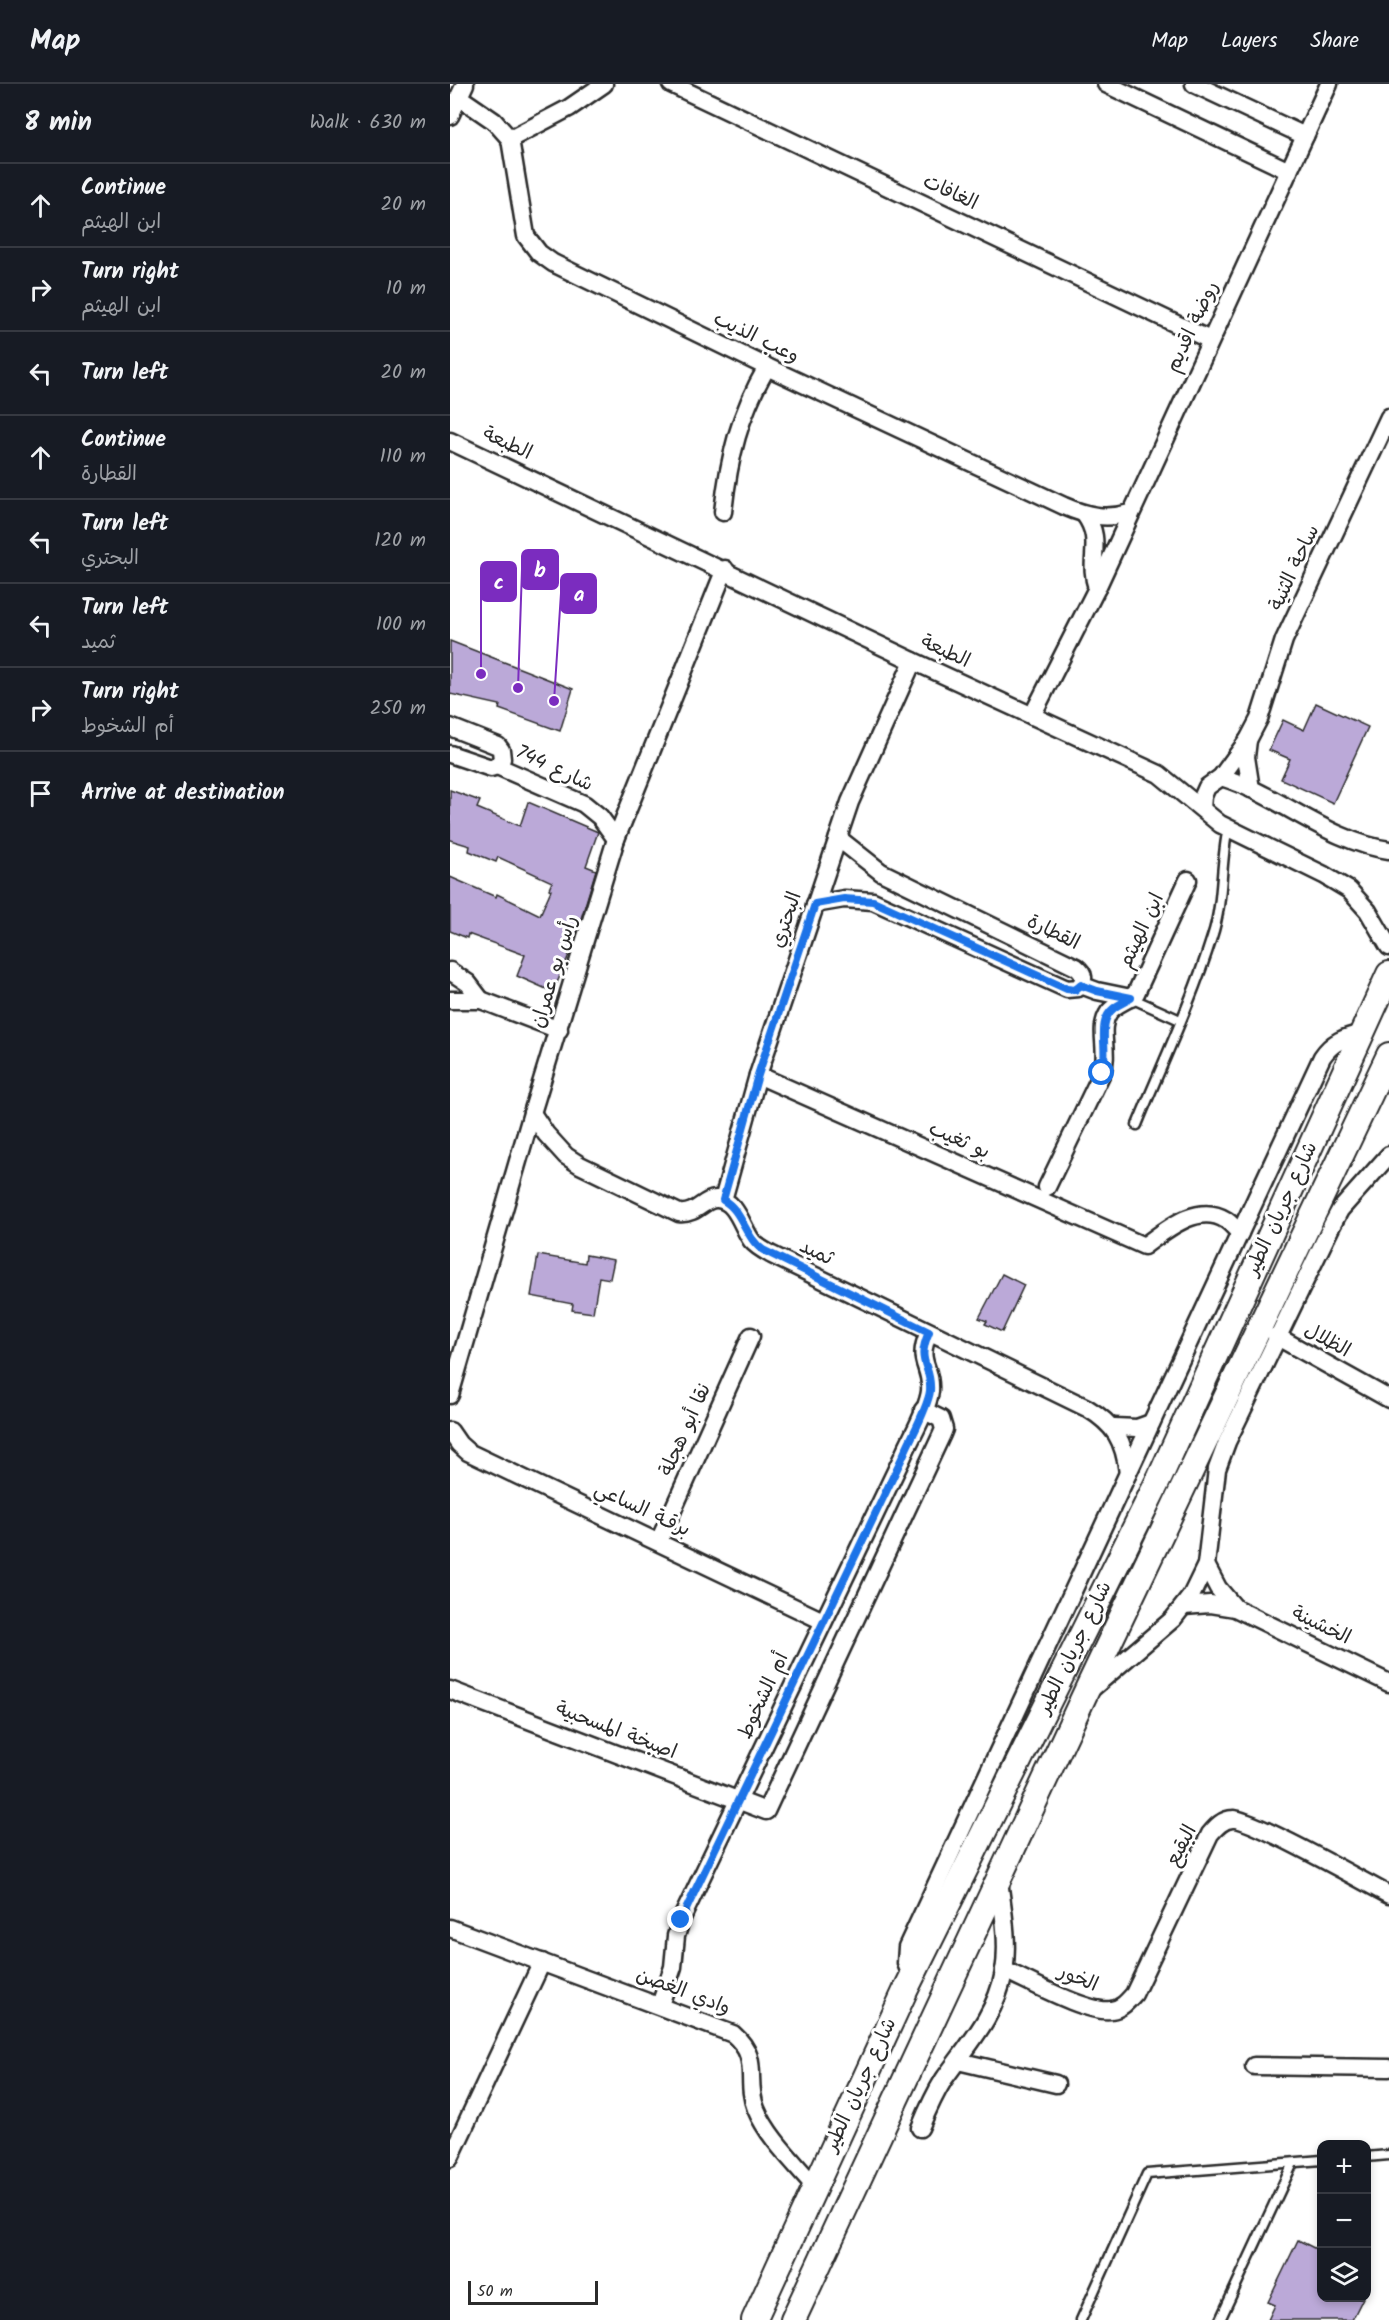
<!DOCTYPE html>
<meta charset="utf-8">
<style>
:root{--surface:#171b24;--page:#242831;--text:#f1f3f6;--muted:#9ea1a6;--line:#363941}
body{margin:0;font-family:Kalam,"Playpen Sans Arabic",sans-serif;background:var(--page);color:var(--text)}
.controls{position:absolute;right:18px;bottom:18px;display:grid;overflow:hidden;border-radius:12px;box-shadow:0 3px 9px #0003}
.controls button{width:54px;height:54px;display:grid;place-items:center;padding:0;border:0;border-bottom:2px solid var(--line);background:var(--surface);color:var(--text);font:30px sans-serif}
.scale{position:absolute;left:18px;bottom:15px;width:130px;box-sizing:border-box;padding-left:6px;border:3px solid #2b2b2b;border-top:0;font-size:16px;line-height:21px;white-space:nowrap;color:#2b2b2b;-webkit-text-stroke:4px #fff;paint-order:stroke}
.stop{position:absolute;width:18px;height:18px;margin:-14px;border:4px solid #1a73e8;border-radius:50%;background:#fff}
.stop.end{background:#1a73e8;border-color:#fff;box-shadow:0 2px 6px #0008}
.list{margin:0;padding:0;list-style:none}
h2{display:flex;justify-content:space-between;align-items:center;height:78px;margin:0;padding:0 24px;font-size:26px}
h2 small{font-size:20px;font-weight:400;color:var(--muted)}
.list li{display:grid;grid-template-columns:39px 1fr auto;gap:18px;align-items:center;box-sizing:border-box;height:84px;padding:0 24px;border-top:2px solid var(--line)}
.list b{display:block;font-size:22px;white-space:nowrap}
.list p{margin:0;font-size:20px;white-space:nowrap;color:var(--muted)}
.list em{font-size:20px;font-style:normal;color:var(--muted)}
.icon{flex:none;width:33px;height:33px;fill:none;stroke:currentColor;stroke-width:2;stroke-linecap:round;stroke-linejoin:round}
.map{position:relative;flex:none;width:939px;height:2236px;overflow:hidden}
header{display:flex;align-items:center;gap:36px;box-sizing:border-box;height:84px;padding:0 30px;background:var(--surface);border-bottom:2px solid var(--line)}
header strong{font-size:28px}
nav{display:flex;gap:33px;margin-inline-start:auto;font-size:21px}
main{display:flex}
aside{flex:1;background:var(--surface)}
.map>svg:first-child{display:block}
.building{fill:#bba9d8;stroke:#2b2b2b;stroke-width:1.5}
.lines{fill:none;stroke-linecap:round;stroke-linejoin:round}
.lane-casing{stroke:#2b2b2b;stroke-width:13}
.street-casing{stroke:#2b2b2b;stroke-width:21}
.secondary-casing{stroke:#2b2b2b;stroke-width:28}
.lane{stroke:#fff;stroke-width:8}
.street{stroke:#fff;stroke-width:16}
.secondary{stroke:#fff;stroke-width:24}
.route{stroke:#1a73e8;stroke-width:8}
.labels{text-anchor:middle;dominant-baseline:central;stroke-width:6;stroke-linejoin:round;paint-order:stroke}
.street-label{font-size:20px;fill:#2b2b2b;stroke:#fff}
.leader{fill:none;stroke:#7b2cbf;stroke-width:2}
.callout-dot{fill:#7b2cbf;stroke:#fff;stroke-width:2}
.callout{fill:#7b2cbf;stroke:#7b2cbf;stroke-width:2}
.callout-label{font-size:21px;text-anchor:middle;font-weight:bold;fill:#fff}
</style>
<header>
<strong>Map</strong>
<nav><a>Map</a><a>Layers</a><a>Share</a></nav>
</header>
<main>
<aside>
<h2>8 min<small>Walk · 630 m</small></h2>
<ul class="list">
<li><svg class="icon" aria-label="ahead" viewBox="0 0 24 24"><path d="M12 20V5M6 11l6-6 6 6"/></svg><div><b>Continue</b><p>ابن الهيثم</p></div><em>20 m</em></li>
<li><svg class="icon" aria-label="right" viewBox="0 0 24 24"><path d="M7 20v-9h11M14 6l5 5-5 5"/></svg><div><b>Turn right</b><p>ابن الهيثم</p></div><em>10 m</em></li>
<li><svg class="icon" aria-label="left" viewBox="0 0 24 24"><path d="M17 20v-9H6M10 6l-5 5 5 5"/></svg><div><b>Turn left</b></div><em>20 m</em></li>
<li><svg class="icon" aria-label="ahead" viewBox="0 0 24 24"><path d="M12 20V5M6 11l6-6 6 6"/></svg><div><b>Continue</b><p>القطارة</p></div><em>110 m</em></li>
<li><svg class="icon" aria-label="left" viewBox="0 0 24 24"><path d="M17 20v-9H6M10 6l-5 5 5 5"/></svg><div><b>Turn left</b><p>البحتري</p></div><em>120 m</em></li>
<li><svg class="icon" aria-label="left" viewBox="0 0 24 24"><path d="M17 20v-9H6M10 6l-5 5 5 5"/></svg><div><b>Turn left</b><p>ثميد</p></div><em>100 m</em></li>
<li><svg class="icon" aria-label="right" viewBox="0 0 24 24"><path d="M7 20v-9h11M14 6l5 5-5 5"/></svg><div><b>Turn right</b><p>أم الشخوط</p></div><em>250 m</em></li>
<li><svg class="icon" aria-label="arrive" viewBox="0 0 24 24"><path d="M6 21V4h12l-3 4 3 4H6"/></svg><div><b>Arrive at destination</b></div></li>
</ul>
</aside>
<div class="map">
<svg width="939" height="2236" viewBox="0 0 939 2236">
<rect width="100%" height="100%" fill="#fff"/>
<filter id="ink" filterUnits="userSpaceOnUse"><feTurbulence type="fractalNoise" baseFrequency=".0167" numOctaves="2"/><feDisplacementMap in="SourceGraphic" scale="12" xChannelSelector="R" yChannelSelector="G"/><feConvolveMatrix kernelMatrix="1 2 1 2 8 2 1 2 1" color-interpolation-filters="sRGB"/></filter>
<g filter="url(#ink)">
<!-- building -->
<g class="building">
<path d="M0,557L123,605L110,647L49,625L50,621L0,610Z"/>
<path d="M866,619L918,643L883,719L831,695L840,675L819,666L833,636L854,646Z"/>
<path d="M0,706L30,717L27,724L70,742L78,718L148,748L136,782L146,786L122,864L103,908L67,892L75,871L18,850L17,854L0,847V793L46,813L47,810L90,831L101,806L99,805L102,798L48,773L46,778L19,767L20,762L0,756Z"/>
<path d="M88,1171L135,1179L136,1171L164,1176L160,1195L149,1193L143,1229L122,1226L123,1220L81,1212Z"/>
<path d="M552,1190L574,1201L552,1248L535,1240L537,1237L529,1234Z"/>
<path d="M848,2156L872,2168V2214H913L902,2236H818L825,2221L818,2218Z"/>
</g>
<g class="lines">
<!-- lane casing -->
<g class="lane-casing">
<g id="lane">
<path d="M681,914L730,936"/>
<path d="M687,1041C712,980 742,917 762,853C774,817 770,780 778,744"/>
<path d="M916,2073L939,2071"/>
<path d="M631,2236L697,2090L872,2076"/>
<path d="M770,2236L843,2079"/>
</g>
</g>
<!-- street casing -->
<g class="street-casing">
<g id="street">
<path d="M221,0L760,256"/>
<path d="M656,0L839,87"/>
<path d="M744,0L855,52"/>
<path d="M9,13L44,37L60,55L76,152L89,169L103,179L317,283L614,422C637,432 656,436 680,429"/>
<path d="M0,32L15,0"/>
<path d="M60,55L119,24L154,0"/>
<path d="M0,357L463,577L709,690L770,740L874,791L899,806L918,827L939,863"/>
<path d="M273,428C279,373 289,331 317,283"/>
<path d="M635,431C654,457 637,476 647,504"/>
<path d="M582,632L647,504L879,0"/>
<path d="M0,643L48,662L51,666L52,675L47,682L41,684L0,670"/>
<path d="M798,656L796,673L801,705"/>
<path d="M47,682L134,720L150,733L166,755"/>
<path d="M771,693C828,710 879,758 939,766"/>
<path d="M752,724L753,712L757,703L771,693L798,656L809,635L834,556L939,333"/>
<path d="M365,820L394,815L423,817L617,905L628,904C636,896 634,889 626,883L431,788L388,754"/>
<path d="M0,887L18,899L31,916"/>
<path d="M631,901L647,907L681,914"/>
<path d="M0,916H31L109,946"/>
<path d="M308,991L694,1162C716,1146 748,1118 776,1136C781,1139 785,1145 790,1149"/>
<path d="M82,1029L96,1050L116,1072L130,1081L229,1129C247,1131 254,1114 267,1115C287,1116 292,1144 302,1157C307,1163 315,1167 322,1171L637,1324C665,1341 674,1356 678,1389"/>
<path d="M597,1103L652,989C660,968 647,945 659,928C666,919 678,917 686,909L738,796"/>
<path d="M273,1116L308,991L400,718L463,577"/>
<path d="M826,1252L939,1315"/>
<path d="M0,1311L82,1029L166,755L275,485"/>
<path d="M664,1343L687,1344L701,1339"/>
<path d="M0,1347L9,1360L18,1368L373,1537"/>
<path d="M209,1457L301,1252"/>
<path d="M756,1481L768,1504L785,1524"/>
<path d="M734,1522L760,1520L785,1524L939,1599"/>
<path d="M0,1606L316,1727L492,1350L494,1345L491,1335L473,1326"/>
<path d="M639,1607L723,1535L741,1512L756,1481L767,1385L777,1358L882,1141L890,1126L939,1071"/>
<path d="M0,1844L283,1950C312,1975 294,1995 306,2025C318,2054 345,2079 365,2103"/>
<path d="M554,1886C577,1896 638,1930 661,1926C671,1925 677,1918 684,1910L760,1750C766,1743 773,1735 783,1735C801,1734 916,1799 939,1811"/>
<path d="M462,1894L456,1879L457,1863L872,973C882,958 895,953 912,949"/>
<path d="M210,1921L223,1883L226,1852L231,1836L453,1372C461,1353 478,1326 480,1307C482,1280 465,1280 479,1248"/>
<path d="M508,1977L606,2000"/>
<path d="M804,1982L939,1984"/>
<path d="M470,2044C477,2027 484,2011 494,1995C518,1961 546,1931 554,1888C559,1859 553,1826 549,1797"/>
<path d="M0,2074L92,1878"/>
</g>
</g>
<!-- secondary casing -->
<g class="secondary-casing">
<g id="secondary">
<path d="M304,2236L455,1907L710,1393L939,890"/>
<path d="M343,2236L634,1612L939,971"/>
</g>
</g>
<!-- lane -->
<use href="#lane" class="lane"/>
<!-- street -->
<use href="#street" class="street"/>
<!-- secondary -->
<use href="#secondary" class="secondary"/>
</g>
</g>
<g class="lines" filter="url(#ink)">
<!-- route -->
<path class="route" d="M231,1836L453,1372C460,1355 478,1324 480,1307C482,1280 465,1280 479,1248L313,1166C295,1154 293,1127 273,1116L308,991L365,820L394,815L423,817L617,905L625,906L631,901L647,907L681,914C675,918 669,920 664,924C645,939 660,967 652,989"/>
</g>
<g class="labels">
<!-- street labels -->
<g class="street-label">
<text transform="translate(500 109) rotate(25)">الغافات</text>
<text transform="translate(743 243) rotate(-65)">روضة اقديم</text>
<text transform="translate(306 254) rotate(26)">وعب الذيب</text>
<text transform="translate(57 360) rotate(25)">الطبعة</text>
<text transform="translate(845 484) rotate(-65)">ساحة الثنية</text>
<text transform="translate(495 568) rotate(25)">الطبعة</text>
<text transform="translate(104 685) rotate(25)">شارع 744</text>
<text transform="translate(337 836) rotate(-71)">البحتري</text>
<text transform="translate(692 847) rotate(-65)">ابن الهيثم</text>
<text transform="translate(603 849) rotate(26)">القطارة</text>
<text transform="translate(105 888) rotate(-73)">رأس بو عمران</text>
<text transform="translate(509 1057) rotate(24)">بو ثغيب</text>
<text transform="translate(832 1125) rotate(-65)">شارع جريان الطير</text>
<text transform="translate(366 1169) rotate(26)">ثميد</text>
<text transform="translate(877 1257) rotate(29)">الظلال</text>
<text transform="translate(236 1346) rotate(-66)">نقا أبو هجلة</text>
<text transform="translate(192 1426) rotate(25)">برقـة الساعي</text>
<text transform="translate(871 1542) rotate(26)">الخشينة</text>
<text transform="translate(625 1564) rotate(-64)">شارع جريان الطير</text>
<text transform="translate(314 1612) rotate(-65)">أم الشخوط</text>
<text transform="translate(166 1647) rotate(21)">اصبخة المسحبية</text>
<text transform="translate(732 1762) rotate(-62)">البقيع</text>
<text transform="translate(628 1895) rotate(23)">الخور</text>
<text transform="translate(233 1908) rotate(21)">وادي الغصن</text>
<text transform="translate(411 2001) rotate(-65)">شارع جريان الطير</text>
</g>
</g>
<!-- callouts -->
<path class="leader" d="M68 604L72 485M31 590L31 498M104 617L111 509"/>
<g class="callout-dot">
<circle cx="68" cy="604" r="6"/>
<circle cx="31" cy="590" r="6"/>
<circle cx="104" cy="617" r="6"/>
</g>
<g class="callout">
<rect x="72" y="466" width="36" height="39" rx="6"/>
<rect x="31" y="478" width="35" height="39" rx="6"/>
<rect x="111" y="490" width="35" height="39" rx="6"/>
</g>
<g class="callout-label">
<text x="90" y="493">b</text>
<text x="49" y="505">c</text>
<text x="129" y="517">a</text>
</g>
</svg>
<div class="controls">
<button>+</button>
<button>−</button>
<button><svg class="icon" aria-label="layers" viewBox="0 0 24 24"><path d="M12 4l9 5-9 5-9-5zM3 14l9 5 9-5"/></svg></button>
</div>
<div class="scale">50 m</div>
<div class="stop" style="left:652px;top:989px"></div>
<div class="stop end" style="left:231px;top:1836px"></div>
</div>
</main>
